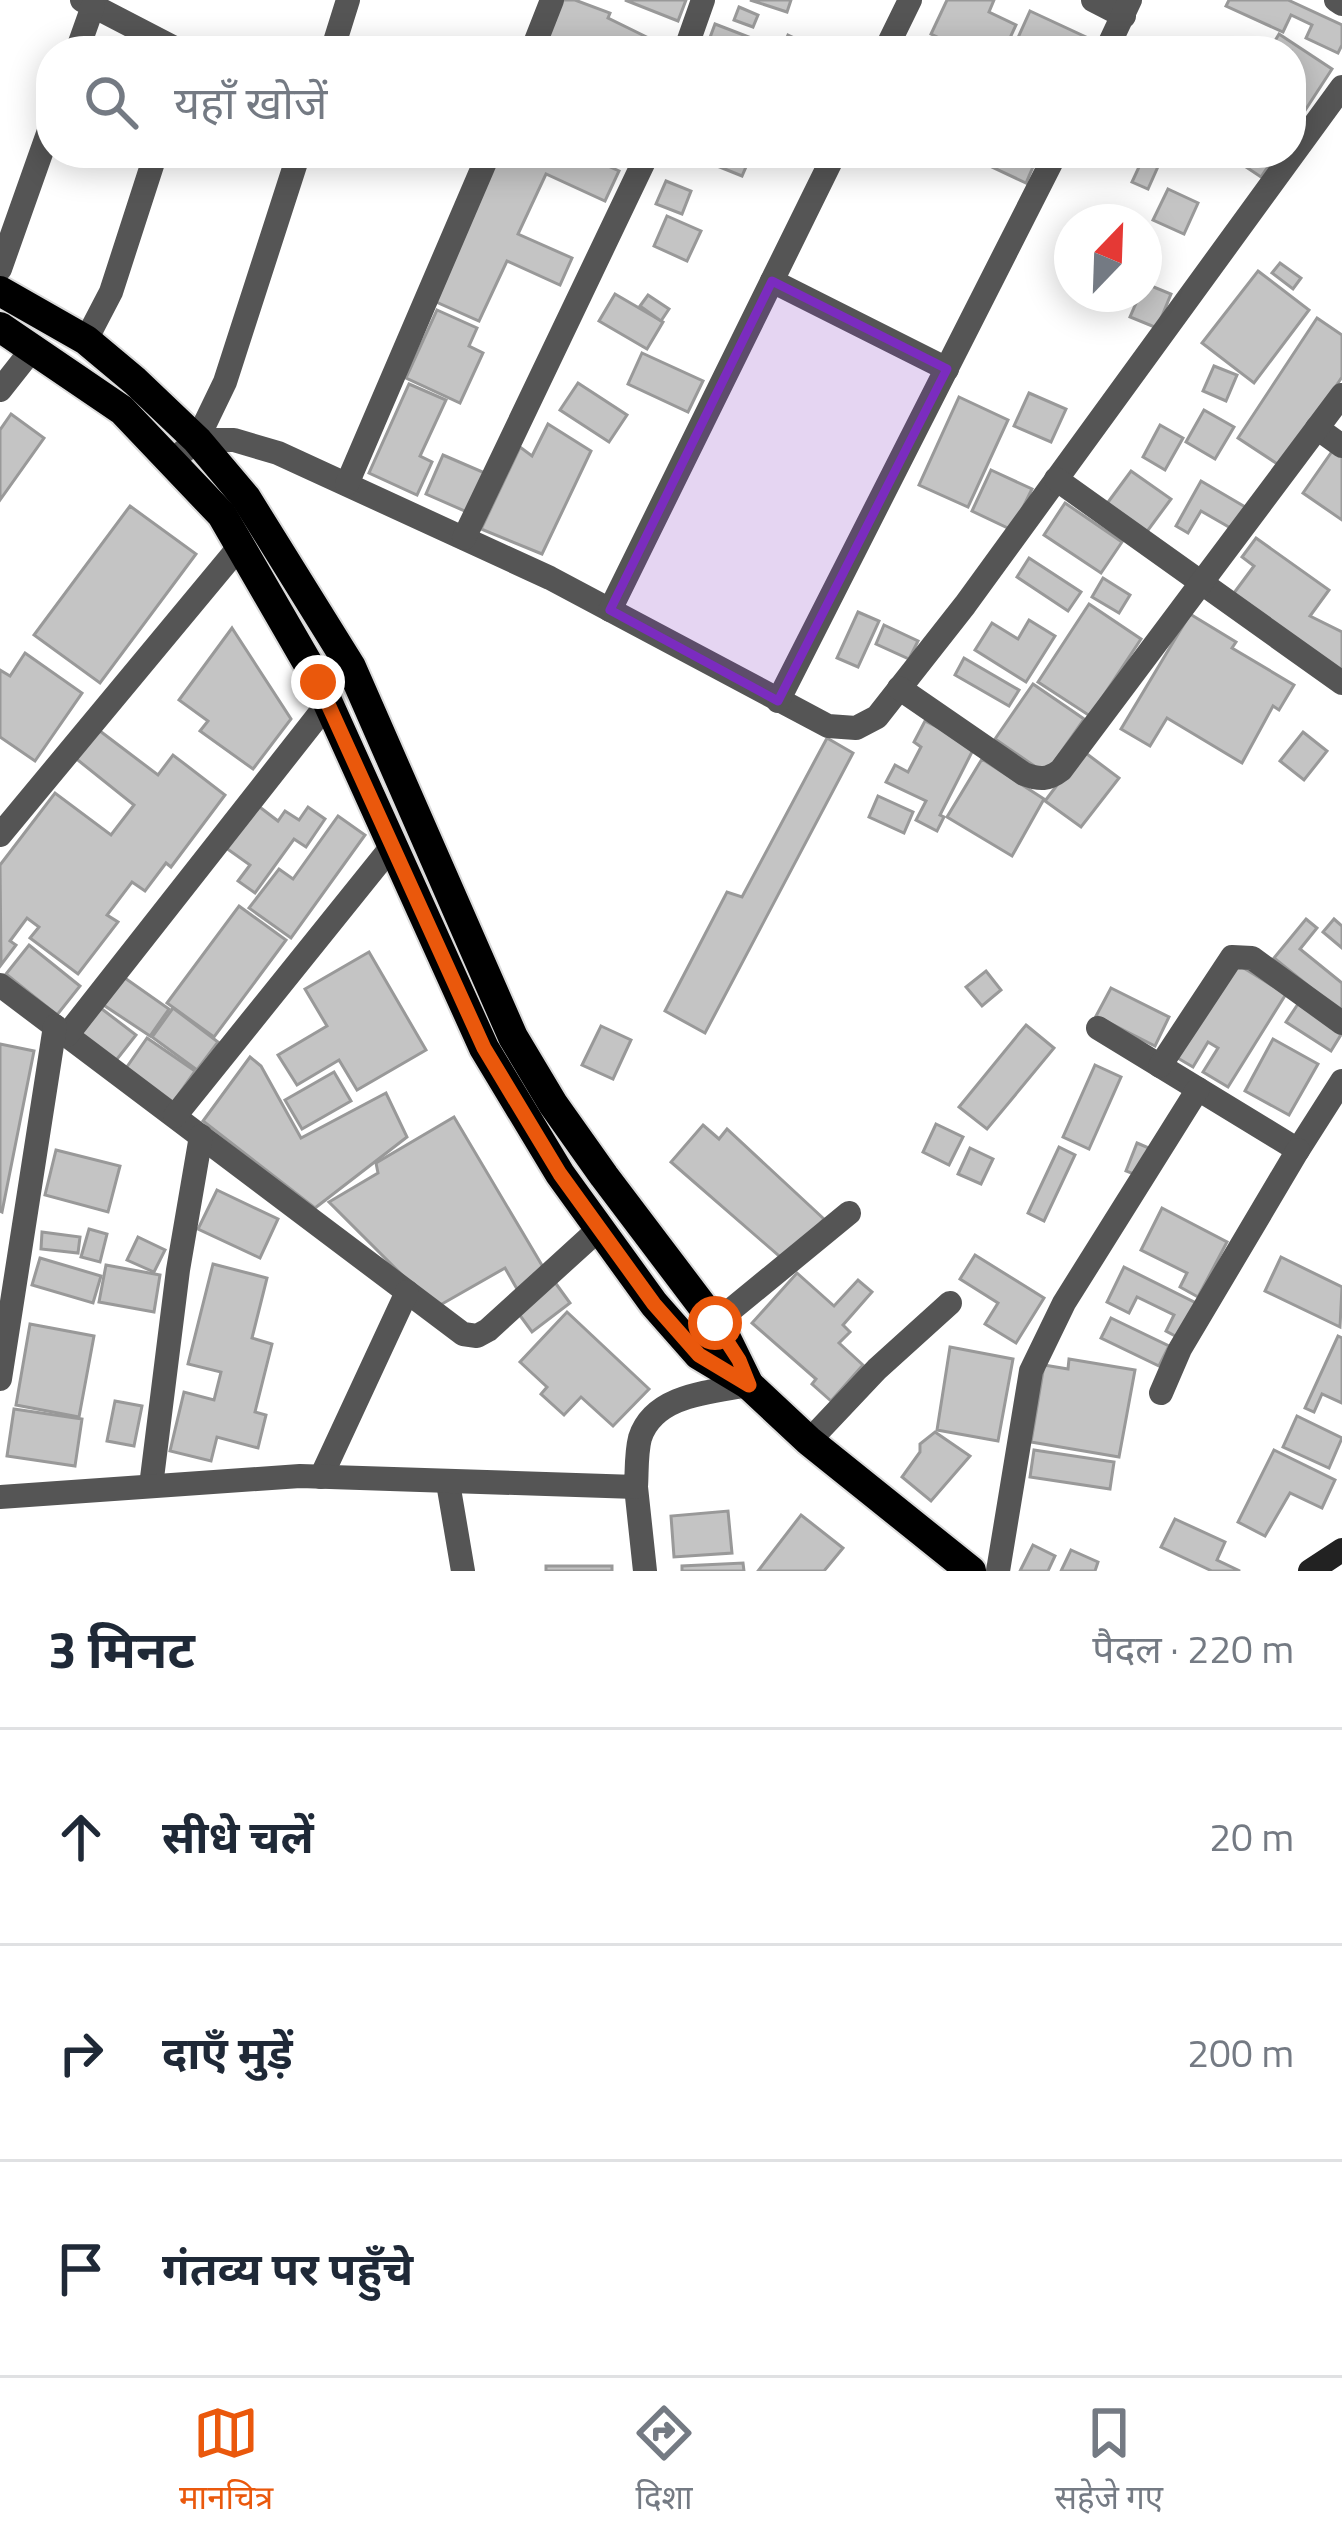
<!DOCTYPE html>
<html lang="hi">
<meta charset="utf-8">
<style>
:root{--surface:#fff;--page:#f2f2f3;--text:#1f2937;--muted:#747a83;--line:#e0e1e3;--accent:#ea580c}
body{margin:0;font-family:"Titillium Web","Noto Sans Devanagari",sans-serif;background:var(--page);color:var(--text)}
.compass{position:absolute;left:1054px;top:204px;width:108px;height:108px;border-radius:50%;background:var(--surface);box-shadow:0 6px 30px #0003;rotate:23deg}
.stop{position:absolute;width:36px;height:36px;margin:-27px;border:9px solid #ea580c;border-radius:50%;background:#fff}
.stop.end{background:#ea580c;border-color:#fff;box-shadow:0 3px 12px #0008}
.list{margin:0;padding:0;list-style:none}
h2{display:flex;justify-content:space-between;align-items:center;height:156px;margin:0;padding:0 48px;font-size:51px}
h2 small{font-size:39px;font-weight:400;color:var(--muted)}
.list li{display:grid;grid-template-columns:78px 1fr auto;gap:36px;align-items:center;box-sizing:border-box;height:216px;padding:0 48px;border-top:3px solid var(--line)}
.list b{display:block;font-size:45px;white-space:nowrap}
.list em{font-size:39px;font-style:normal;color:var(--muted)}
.icon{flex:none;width:66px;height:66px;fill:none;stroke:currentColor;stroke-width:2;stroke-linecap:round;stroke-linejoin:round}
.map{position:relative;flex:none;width:1342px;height:1571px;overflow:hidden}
.search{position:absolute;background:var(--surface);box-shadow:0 6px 30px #0003;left:36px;right:36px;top:36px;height:132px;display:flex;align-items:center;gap:30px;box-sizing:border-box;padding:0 42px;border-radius:48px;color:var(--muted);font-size:45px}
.sheet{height:804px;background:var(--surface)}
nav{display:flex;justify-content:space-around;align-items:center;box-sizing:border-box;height:168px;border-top:3px solid var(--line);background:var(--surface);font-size:33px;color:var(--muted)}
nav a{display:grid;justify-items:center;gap:6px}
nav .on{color:var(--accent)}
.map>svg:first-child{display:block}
.building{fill:#c4c4c4;stroke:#999;stroke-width:3}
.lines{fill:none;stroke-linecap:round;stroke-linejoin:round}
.primary-casing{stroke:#dbdbdb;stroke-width:34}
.minor{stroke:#555;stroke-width:24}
.tertiary{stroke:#555;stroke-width:24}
.secondary{stroke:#222;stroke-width:24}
.primary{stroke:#000;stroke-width:30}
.route{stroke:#ea580c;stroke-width:15}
.marked{fill:#7b2cbf;fill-opacity:0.2;stroke:#7b2cbf;stroke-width:9;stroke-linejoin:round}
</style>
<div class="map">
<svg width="1342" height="1571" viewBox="0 0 1342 1571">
<rect width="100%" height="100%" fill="#fff"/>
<!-- building -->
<g class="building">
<path d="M560,0H575L610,13L608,18L669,48L667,51H585L545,37Z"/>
<path d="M625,0H686L678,21Z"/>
<path d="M750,0H791L787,12Z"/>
<path d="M947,0H994L989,12L1016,25L1004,51H967L931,34Z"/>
<path d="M1229,0H1288L1342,25V45L1338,53L1306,38L1312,25L1291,15L1283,32L1226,6Z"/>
<path d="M739,7L758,15L753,27L734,20Z"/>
<path d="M1030,11L1088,38L1082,51H1012Z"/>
<path d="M715,24L780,49L779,51H705Z"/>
<path d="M1279,34L1332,69L1291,132V51H1269Z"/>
<path d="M788,35L822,51H781Z"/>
<path d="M500,153H579L619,171L605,201L546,174L518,234L572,258L560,285L507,261L479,321L434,301Z"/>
<path d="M586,153H625L620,166Z"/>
<path d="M685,153H752L742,176Z"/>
<path d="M962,153H1039L1026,183Z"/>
<path d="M1108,153H1164L1148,189L1132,182L1139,167Z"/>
<path d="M1225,153H1277L1261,177Z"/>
<path d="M666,181L691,191L682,214L656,204Z"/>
<path d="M1168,189L1198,203L1184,234L1153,220Z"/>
<path d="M667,216L701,231L687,261L654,246Z"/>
<path d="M1280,263L1301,278L1293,289L1272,273Z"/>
<path d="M1258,271L1309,310L1254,383L1202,343Z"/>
<path d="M1144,283L1171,294L1157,328L1130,317L1140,294H1144Z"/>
<path d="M615,294L663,322L647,349L599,321Z"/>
<path d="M1078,294H1108L1101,309L1077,298Z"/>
<path d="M648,295L669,309L661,321L640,306Z"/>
<path d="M437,310L477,328L469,346L483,353L460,403L406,378Z"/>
<path d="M1317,318L1342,335V377L1282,467L1238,438Z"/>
<path d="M642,353L703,381L688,412L628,384Z"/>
<path d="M1214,366L1237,375L1226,401L1203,391Z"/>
<path d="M578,383L627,415L609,442L560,410Z"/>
<path d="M409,384L446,400L420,456L432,462L417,495L369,473Z"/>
<path d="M1029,393L1066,409L1051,442L1014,426Z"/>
<path d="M959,397L1008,420L968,507L919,485Z"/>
<path d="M1204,410L1234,427L1215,459L1186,442Z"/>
<path d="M11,414L44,438L0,500V430Z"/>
<path d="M548,424L591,451L542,554L481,529L520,447L532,456Z"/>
<path d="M1160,425L1183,438L1165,470L1143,457Z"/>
<path d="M1333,450L1342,456V520L1303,493Z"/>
<path d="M443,455L485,473L467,512L426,494Z"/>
<path d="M991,470L1032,489L1012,530L972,511Z"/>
<path d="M1131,471L1171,499L1143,537L1103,509Z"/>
<path d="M1201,481L1247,508L1234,530L1201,511L1188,533L1176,526Z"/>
<path d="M1065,503L1122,542L1101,573L1044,535Z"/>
<path d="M130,506L196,554L100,683L34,635Z"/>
<path d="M1256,538L1329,590L1310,616L1342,632V677L1231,597L1254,566L1242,557Z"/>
<path d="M1029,558L1081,592L1068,611L1017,577Z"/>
<path d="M1103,578L1130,595L1119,613L1092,597Z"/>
<path d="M1089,604L1141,639L1090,716L1038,682Z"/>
<path d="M858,612L879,621L858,667L837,658Z"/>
<path d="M1190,614L1236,642L1232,648L1294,685L1279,710L1273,706L1242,763L1167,718L1150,746L1121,729Z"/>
<path d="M1029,620L1055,636L1026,682L975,650L992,623L1018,639Z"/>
<path d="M884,625L918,641L909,659L876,644Z"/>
<path d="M232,628L291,719L253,769L200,731L208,721L179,700Z"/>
<path d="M25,653L82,693L35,761L0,737V670L10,676Z"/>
<path d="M964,658L1019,690L1009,706L955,675Z"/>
<path d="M1033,684L1084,719L1046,774L995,739Z"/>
<path d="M925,721L975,746L940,815L944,817L937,831L916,820L926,801L886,782L895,765L908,772L921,747L914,742Z"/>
<path d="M96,728L158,775L173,755L225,795L171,867L166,863L145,891L132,882L107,915L118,922L78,974L30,938L39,927L27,918L10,941L16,945L1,965L0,865L55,793L111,835L134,805L74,757Z"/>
<path d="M1303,732L1327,751L1304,780L1280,761Z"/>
<path d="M827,738L853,753L705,1033L665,1011L727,892L742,897Z"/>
<path d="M1083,751L1119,778L1081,827L1045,801Z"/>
<path d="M982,759L1044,799L1012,856L947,817Z"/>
<path d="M878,796L913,812L904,833L869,817Z"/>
<path d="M257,805L278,821L285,811L299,820L308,807L325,819L306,847L294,839L255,893L238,881L250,865L226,848Z"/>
<path d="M338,816L365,835L291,938L249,908L279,869L293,879Z"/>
<path d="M239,906L286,940L214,1037L167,1003Z"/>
<path d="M1306,919L1317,928L1300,949L1342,983V1013L1274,958Z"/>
<path d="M1334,919L1342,926V948L1323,932Z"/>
<path d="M29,945L80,986L57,1015L6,974Z"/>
<path d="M369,952L426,1050L357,1090L339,1060L297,1085L278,1055L327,1026L305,989Z"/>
<path d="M1234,962L1286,994L1228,1087L1203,1072L1218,1048L1208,1042L1193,1067L1176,1057Z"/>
<path d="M986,971L1001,990L982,1006L966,987Z"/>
<path d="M122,976L169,1009L150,1036L102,1004Z"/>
<path d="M1111,988L1169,1017L1155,1046L1096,1016Z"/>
<path d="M1298,1004L1342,1033L1331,1051L1286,1022Z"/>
<path d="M98,1006L136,1035L114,1063L76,1033Z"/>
<path d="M173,1008L218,1042L197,1070L152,1037Z"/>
<path d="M1026,1025L1054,1048L987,1129L959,1107Z"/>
<path d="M601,1026L631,1040L613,1079L582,1065Z"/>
<path d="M147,1038L195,1071L172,1104L124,1071Z"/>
<path d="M1273,1039L1318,1064L1289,1115L1245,1091Z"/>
<path d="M0,1044L34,1051L2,1212L0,1211Z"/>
<path d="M250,1057L261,1066L301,1138L386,1093L407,1137L315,1208L203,1121Z"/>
<path d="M1095,1065L1121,1077L1089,1149L1063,1137Z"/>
<path d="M334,1072L351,1101L302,1129L285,1100Z"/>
<path d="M454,1117L546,1272L517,1289L505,1268L435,1308L329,1202L378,1173L376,1163Z"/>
<path d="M936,1124L963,1137L949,1165L923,1152Z"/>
<path d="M703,1125L719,1139L727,1129L824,1219L786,1262L671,1162Z"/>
<path d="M1137,1143L1149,1148L1139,1176L1126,1171Z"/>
<path d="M1059,1147L1075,1155L1044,1221L1028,1213Z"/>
<path d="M970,1148L993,1159L981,1184L958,1174Z"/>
<path d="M56,1150L120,1166L108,1212L45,1195Z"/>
<path d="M217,1190L278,1219L260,1258L198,1229Z"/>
<path d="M1162,1208L1227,1242L1198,1297L1180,1287L1187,1273L1141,1250Z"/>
<path d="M89,1229L107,1234L100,1262L81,1257Z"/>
<path d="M42,1232L80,1237L78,1253L41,1249Z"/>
<path d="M138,1237L165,1250L154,1272L127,1260Z"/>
<path d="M975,1255L1044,1298L1016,1343L985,1324L998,1303L960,1279Z"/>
<path d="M1281,1257L1342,1287L1340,1327L1265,1291Z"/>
<path d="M40,1258L101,1276L93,1303L32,1285Z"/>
<path d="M213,1264L267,1278L252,1338L272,1344L255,1412L266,1415L258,1448L217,1437L211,1461L170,1451L184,1392L214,1400L221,1372L188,1364Z"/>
<path d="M106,1265L160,1275L154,1312L99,1302Z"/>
<path d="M1124,1267L1196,1303L1179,1338L1166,1331L1174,1315L1137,1297L1129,1313L1107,1302Z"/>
<path d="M797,1273L834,1306L858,1280L872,1292L843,1325L850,1332L839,1343L863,1365L831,1401L812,1384L816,1379L752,1323Z"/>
<path d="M554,1281L570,1303L532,1332L516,1310Z"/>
<path d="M567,1312L649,1389L613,1426L581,1397L564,1415L541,1394L547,1387L520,1362Z"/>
<path d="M1111,1318L1169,1346L1159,1366L1101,1338Z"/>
<path d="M30,1324L94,1336L79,1417L16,1405Z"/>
<path d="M1338,1336L1342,1338V1403L1322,1394L1314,1412L1305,1408Z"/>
<path d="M950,1347L1013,1359L998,1441L937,1430Z"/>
<path d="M1069,1359L1135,1370L1119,1457L1031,1442L1044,1365L1068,1369Z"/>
<path d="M115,1401L142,1406L134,1446L107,1441Z"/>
<path d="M14,1409L82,1419L75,1466L7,1456Z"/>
<path d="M1297,1416L1342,1438L1329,1468L1283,1447Z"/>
<path d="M935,1432L970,1456L931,1501L902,1477L920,1452V1444Z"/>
<path d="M1034,1450L1114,1462L1110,1489L1030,1477Z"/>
<path d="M1274,1450L1335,1480L1322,1508L1290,1493L1265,1536L1238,1522Z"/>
<path d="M728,1511L732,1553L674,1557L671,1516Z"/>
<path d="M801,1515L843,1548L824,1571H758Z"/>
<path d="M1175,1519L1225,1542L1217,1560L1240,1571H1212L1161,1547Z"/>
<path d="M1033,1545L1055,1556L1048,1571H1020Z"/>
<path d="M1071,1550L1098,1562L1095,1571H1061Z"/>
<path d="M743,1563L744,1571H682V1566Z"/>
<rect x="546" y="1566" width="66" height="5"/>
</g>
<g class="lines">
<!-- primary casing -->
<g class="primary-casing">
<g id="primary">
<path d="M0,291L86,340L135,381L197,440L246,498L351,667L513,1037L553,1104L604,1176L725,1336L749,1385"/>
<path d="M0,327L122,410L222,515L318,681L484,1048L560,1174L654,1304L699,1355L749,1385L809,1441L971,1571"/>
</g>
</g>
<!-- minor -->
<g class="minor">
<path d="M82,0L180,51"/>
<path d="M1093,0L1124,16"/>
<path d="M1336,0L1342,4"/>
<path d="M77,51L93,6"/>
<path d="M332,51L348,0"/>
<path d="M532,51L552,0"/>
<path d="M685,51L703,0"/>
<path d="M885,51L910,0"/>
<path d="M1106,51L1130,0"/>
<path d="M0,269L51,125"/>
<path d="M772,281L947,369"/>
<path d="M86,340L111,292L156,153"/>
<path d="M0,390L34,347"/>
<path d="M1317,428L1342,446"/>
<path d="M197,440L225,382L299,153"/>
<path d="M172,461L197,440H234L278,453L550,578L828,726L856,728L877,717L965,605L1342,87"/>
<path d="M1056,479L1342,683"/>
<path d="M347,484L489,153"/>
<path d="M464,538L648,153"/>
<path d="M610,610L835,153"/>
<path d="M899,688L1024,774C1040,780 1048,780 1061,770L1342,395"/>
<path d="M778,701L1056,153"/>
<path d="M0,835L240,546"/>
<path d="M0,985L463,1334L477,1336L488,1330L599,1229"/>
<path d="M1098,1028L1298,1150L1342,1081"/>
<path d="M67,1035L328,703"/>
<path d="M1160,1066L1232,957L1252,958L1342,1023"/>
<path d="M175,1116L393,845"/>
<path d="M715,1323L849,1213"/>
<path d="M0,1379L55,1026"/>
<path d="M1161,1393L1180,1349L1298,1150"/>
<path d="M809,1441L877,1369L950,1303"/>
<path d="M321,1477L407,1292"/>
<path d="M448,1483L463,1571"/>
<path d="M151,1486L178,1270L201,1136"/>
<path d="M636,1487L645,1571"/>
<path d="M998,1571L1031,1371L1064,1303L1198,1089"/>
</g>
<!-- tertiary -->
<path class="tertiary" d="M0,1497L300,1476L636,1487C637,1472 636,1453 640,1438C654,1394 712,1392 749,1385"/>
<!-- secondary -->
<path class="secondary" d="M1310,1571L1342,1550"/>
<!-- primary -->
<use href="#primary" class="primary"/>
</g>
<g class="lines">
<!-- route -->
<path class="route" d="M318,682L484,1048L560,1174L654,1304L699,1355L749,1385L739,1360L715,1323"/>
</g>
<!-- marked area -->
<path class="marked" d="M772,281L947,369L778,701L610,610Z"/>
</svg>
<svg class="compass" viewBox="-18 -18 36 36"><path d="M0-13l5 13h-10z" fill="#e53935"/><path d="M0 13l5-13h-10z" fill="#747a83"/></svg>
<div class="stop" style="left:715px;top:1323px"></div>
<div class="stop end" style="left:318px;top:682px"></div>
<div class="search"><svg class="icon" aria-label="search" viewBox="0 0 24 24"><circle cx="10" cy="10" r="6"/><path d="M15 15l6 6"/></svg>यहाँ खोजें</div>
</div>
<section class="sheet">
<h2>3 मिनट<small>पैदल · 220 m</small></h2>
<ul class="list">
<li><svg class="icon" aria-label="ahead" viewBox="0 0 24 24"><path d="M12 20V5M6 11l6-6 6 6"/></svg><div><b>सीधे चलें</b></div><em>20 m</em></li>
<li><svg class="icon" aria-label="right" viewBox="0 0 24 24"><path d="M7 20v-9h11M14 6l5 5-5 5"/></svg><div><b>दाएँ मुड़ें</b></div><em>200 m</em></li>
<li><svg class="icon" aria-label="arrive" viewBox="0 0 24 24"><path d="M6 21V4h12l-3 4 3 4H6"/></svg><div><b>गंतव्य पर पहुँचे</b></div></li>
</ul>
</section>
<nav>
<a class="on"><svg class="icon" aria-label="map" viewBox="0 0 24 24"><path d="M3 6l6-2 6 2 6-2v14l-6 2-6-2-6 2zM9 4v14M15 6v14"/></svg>मानचित्र</a>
<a><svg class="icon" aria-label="directions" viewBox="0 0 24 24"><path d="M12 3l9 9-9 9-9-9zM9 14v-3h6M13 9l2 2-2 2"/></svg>दिशा</a>
<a><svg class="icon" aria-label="saved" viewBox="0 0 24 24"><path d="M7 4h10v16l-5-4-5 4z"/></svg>सहेजे गए</a>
</nav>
